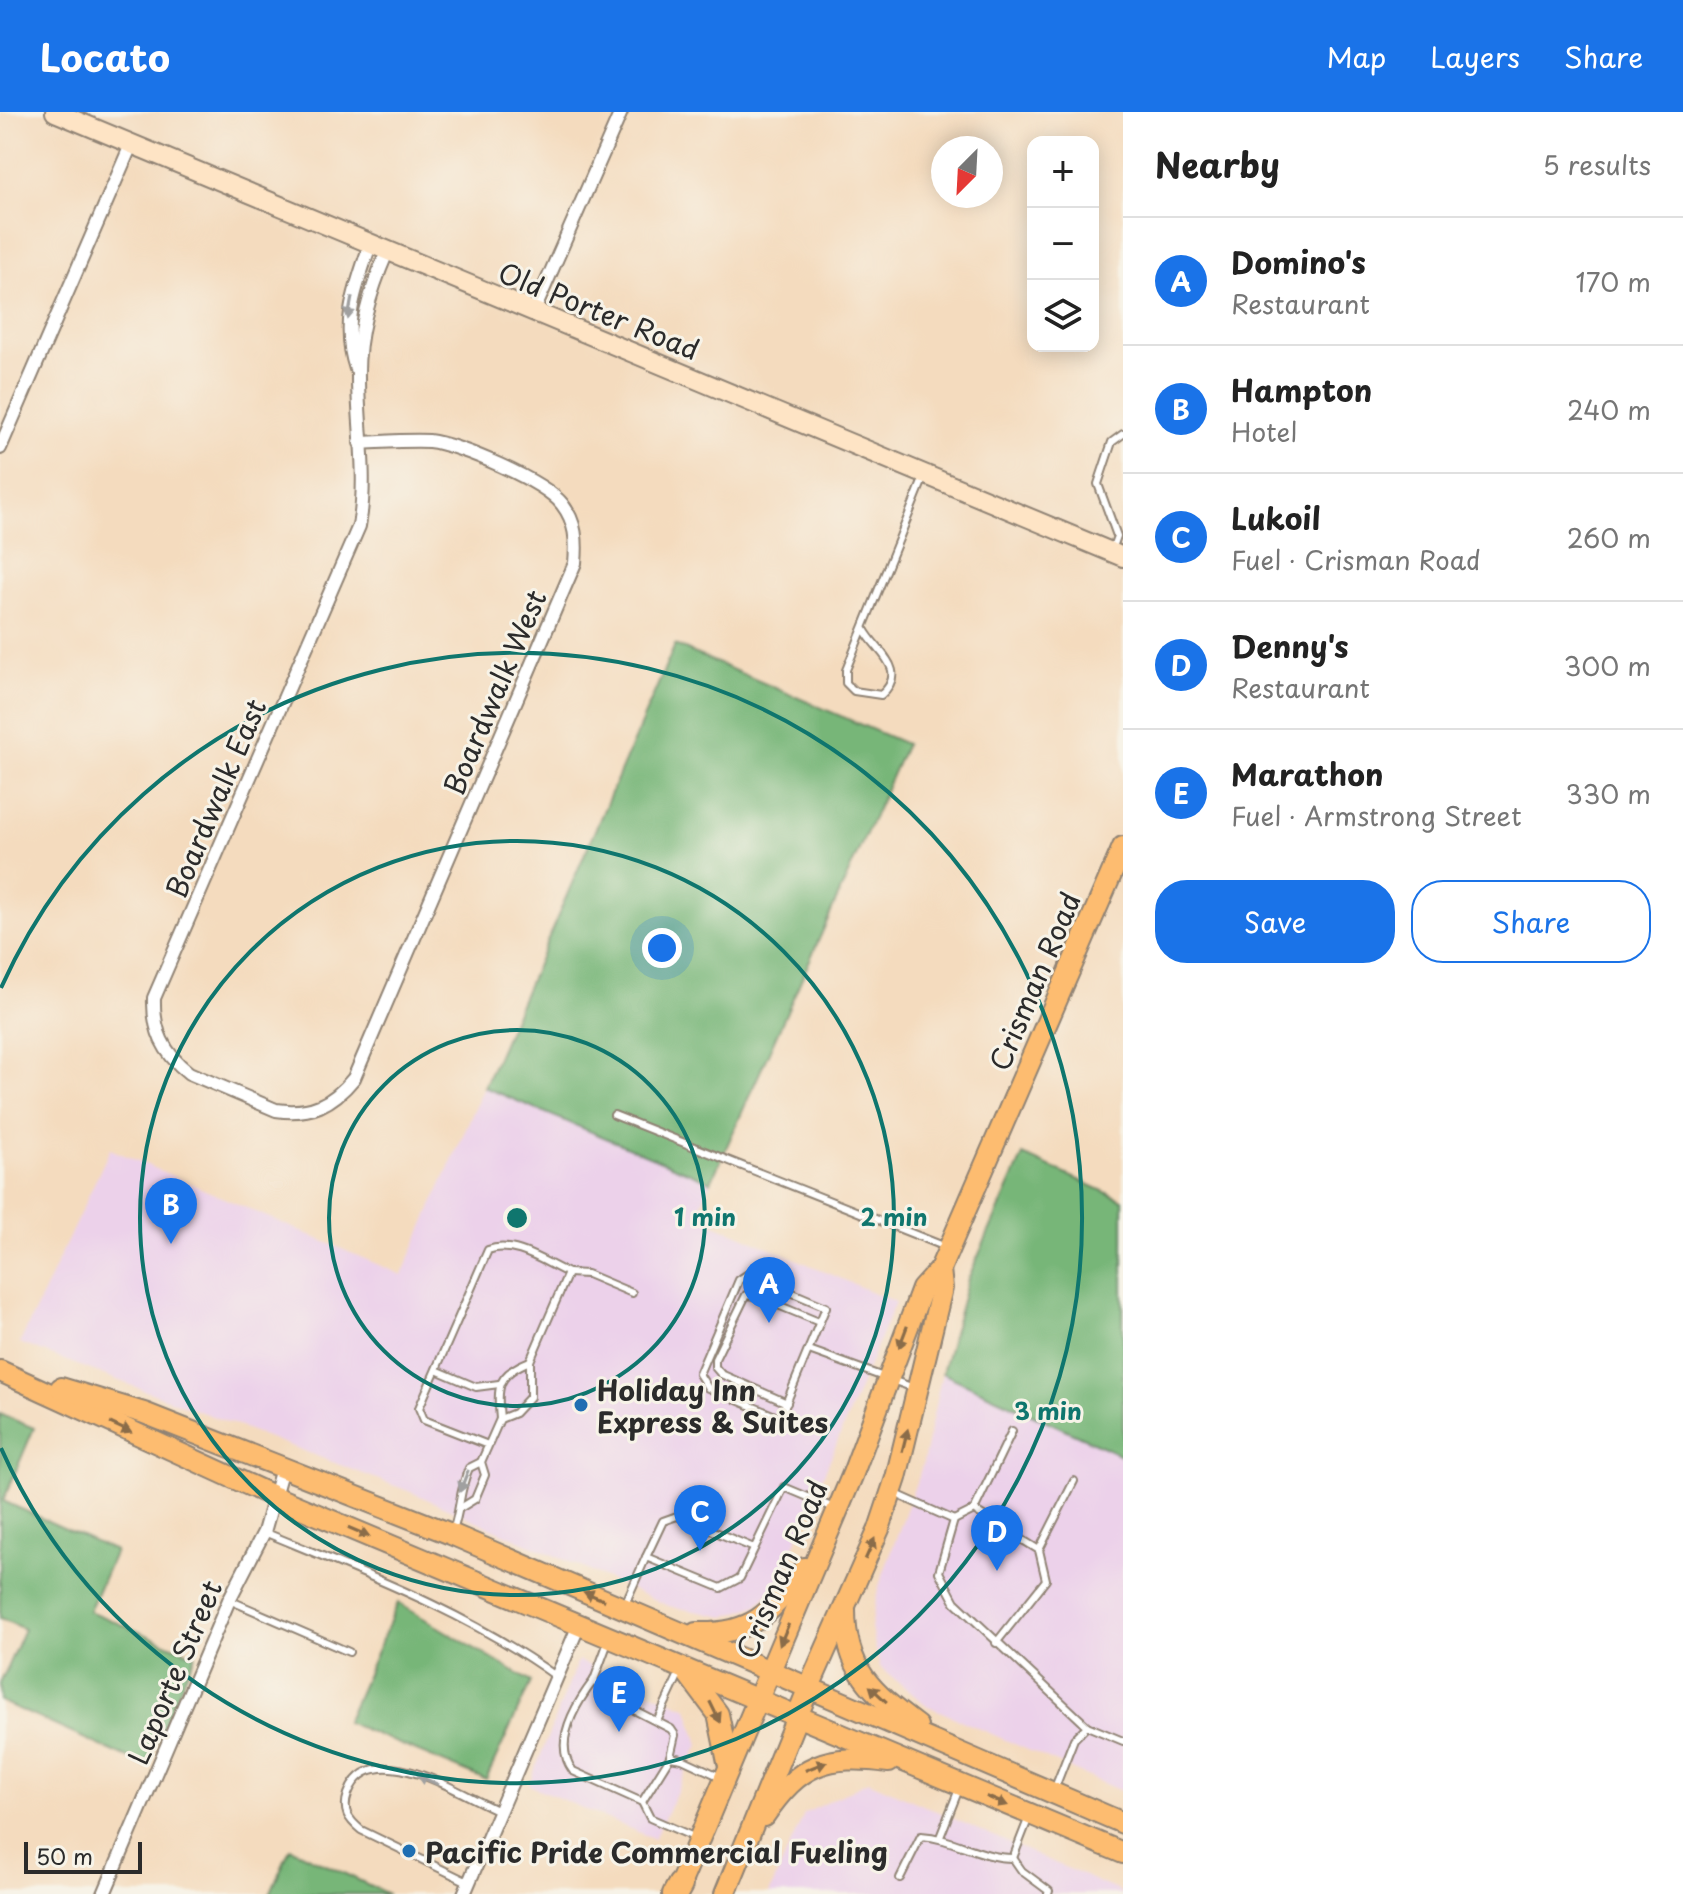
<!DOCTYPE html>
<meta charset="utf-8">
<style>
:root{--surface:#fff;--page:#f6f6f6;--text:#222;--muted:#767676;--line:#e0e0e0;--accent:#1a73e8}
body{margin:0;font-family:"Playpen Sans",sans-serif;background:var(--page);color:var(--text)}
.controls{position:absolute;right:24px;top:24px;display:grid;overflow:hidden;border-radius:16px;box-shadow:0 4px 20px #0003}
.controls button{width:72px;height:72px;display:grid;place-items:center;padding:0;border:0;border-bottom:2px solid var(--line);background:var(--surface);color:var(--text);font:40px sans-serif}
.compass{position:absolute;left:931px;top:24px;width:72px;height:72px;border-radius:50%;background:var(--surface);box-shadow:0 4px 20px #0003;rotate:204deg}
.scale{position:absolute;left:24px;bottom:20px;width:118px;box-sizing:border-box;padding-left:8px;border:4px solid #2b2b2b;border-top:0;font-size:22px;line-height:28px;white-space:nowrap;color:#2b2b2b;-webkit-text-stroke:6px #f7f3e8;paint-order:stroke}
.you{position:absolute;left:662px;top:836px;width:28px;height:28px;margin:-20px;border:6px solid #fff;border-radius:50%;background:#1a73e8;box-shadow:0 0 0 12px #1a73e833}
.badge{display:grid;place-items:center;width:52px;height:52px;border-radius:50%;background:var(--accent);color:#fff;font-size:26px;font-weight:700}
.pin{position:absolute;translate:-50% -66px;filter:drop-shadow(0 2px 4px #0008)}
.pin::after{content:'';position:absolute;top:42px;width:28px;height:24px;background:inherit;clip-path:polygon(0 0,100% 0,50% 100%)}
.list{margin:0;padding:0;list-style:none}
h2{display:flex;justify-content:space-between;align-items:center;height:104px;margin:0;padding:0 32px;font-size:34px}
h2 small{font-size:26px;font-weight:400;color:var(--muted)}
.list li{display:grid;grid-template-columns:52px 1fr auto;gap:24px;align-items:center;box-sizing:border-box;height:128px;padding:0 32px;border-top:2px solid var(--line)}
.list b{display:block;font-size:30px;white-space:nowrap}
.list p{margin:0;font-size:26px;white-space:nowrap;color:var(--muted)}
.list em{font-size:26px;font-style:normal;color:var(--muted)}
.actions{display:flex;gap:16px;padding:24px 32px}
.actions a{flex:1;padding:18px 0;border:2px solid var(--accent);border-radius:32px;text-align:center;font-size:28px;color:var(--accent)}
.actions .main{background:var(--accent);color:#fff}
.icon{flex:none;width:44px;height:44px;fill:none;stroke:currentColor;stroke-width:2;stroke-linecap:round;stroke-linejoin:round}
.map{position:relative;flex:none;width:1123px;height:1782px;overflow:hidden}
header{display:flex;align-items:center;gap:48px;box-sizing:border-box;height:112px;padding:0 40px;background:var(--accent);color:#fff}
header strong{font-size:38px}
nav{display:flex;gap:44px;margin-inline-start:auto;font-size:28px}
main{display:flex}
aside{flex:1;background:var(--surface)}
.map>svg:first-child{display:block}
.built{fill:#ecd1ea}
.forest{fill:#77b678;stroke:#517052;stroke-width:2}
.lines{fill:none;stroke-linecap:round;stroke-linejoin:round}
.lane-casing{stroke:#908374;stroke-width:10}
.street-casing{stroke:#908374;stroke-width:16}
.secondary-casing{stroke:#908374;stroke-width:22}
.primary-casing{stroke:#908374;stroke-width:24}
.highway-casing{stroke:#908374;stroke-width:28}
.lane{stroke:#fff;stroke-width:6}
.street{stroke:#fff;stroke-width:12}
.secondary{stroke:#fee4c5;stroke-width:18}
.primary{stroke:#fdbc6f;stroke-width:20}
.highway{stroke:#fdbc6f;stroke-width:24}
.oneway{fill:#a0a0a0}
.oneway2{fill:#8a6c4a}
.ring{fill:none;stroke:#0f766e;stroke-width:4}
.poi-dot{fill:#1f6fb2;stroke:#f7f3e8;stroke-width:3}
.labels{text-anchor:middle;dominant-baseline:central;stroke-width:6;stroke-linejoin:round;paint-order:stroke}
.street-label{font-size:28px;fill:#2b2b2b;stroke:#f7f3e8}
.poi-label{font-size:28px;font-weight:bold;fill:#2b2b2b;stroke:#f7f3e8;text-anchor:start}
.centre{fill:#0f766e;stroke:#f7f3e8;stroke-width:4}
.ring-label{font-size:24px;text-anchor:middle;font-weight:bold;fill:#0f766e;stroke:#f7f3e8;stroke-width:6;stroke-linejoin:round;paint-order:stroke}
</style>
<header>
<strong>Locato</strong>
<nav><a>Map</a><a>Layers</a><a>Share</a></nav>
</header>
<main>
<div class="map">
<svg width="1123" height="1782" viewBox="0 0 1123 1782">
<rect width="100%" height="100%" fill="#f7f3e8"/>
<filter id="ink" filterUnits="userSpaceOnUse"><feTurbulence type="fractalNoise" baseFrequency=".0125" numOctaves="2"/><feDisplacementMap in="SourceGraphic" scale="16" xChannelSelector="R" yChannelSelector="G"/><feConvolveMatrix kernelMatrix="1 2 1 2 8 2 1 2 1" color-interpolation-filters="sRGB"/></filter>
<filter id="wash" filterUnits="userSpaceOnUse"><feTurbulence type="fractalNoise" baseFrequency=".006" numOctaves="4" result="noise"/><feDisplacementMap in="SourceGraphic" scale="32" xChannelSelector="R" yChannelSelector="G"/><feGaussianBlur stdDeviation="1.8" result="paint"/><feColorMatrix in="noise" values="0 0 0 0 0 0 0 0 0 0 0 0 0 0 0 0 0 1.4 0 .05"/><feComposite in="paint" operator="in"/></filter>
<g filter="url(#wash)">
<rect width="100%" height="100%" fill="#f4dbbe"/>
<!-- built -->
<g class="built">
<path d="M484,975L711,1070L696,1104L895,1190L781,1466L758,1493L725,1505L669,1494L411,1380L20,1231L110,1037L402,1163Z"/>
<path d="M942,1261L1123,1344V1680L926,1593L880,1555L871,1516L878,1477L923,1351Z"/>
<path d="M578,1549L688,1596L699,1633L654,1727L529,1673Z"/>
<path d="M868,1669L1123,1781V1782H769L804,1702Z"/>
</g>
<!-- forest -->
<g class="forest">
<path d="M675,533L906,632L711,1070L484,975Z"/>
<path d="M1023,1043L1123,1088V1344L942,1261L968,1167Z"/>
<path d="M0,1302L34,1316L3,1389L115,1439L89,1499L195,1543L146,1654L0,1589V1572L24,1517L0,1506Z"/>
<path d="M398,1491L531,1570L486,1668L346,1610Z"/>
<path d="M290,1736L388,1782H270Z"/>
</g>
</g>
<g filter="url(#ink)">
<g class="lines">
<!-- lane casing -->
<g class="lane-casing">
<g id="lane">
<path d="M1112,438L1117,424L1098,372L1112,330L1123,322"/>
<path d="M864,517C876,540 910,557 881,583L854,579L846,571V558L924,365"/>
<path d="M614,1003L946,1135"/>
<path d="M568,1161L587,1162L632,1181"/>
<path d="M748,1162L826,1195L780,1306L708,1276L699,1262L739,1168Z"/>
<path d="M809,1238L914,1276"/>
<path d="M436,1258L476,1275L499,1272"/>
<path d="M787,1291L721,1262L715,1255V1247L746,1183L756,1184L819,1210"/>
<path d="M500,1307C497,1274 497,1262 530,1249"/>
<path d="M896,1382L954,1408L939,1460L955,1490L1087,1614"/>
<path d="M462,1395L475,1387L485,1363L481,1350L500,1307L515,1301L530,1285V1249L568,1161C544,1150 514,1128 488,1138L419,1296L424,1308L488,1333"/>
<path d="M974,1398L1039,1438"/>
<path d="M954,1408L974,1398L1012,1319"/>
<path d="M453,1419C461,1396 459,1378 469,1356L481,1350"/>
<path d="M264,1420C363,1461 469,1501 557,1565"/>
<path d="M646,1445L663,1409L677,1404L754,1436"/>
<path d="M229,1488L349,1540"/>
<path d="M625,1492L646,1445L721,1476L740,1466L784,1375L834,1396"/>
<path d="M608,1530L594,1568L605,1583L671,1617L675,1623L670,1645"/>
<path d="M996,1531L1046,1468L1039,1438L1074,1369"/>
<path d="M594,1568C575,1593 552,1631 573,1659L642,1690"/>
<path d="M658,1607L680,1560"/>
<path d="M1054,1678L1074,1627L1087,1614L1123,1629"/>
<path d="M940,1725L959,1677"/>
<path d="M696,1726L650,1706L642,1690L670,1645L682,1647L721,1665"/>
<path d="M1013,1746L1022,1759L1049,1779L1048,1782"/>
<path d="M1013,1746L1029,1705"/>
<path d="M900,1766L921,1724C954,1726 980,1746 1013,1746"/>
<path d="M468,1770L361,1718C348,1707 342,1699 348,1682C370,1621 461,1683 499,1699"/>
</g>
</g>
<!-- street casing -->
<g class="street-casing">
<g id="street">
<path d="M533,201L621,0"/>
<path d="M356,257C341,212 355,177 370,133"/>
<path d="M360,331C383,330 406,328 429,329C458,332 544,369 562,392C576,410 577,429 575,451L354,966C332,993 310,1003 276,998L189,961C163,941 153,918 154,886L359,414C368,366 358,314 358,266C357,223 370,179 387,140"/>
<path d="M0,336L131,33"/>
<path d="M104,1782L229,1488L264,1420L282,1356"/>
<path d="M464,1782L579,1513"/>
</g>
</g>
<!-- secondary casing -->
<g class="secondary-casing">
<path id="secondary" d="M55,0L1123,445"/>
</g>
<!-- primary casing -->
<g class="primary-casing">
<g id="primary">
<path d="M0,1259L275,1385L1123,1741"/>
<path d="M61,1276L144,1301L451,1422L1123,1711"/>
<path d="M845,1498C845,1558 872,1580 917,1614"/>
<path d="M696,1521C756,1523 771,1499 805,1456"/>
<path d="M688,1562L718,1602L728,1650"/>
<path d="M764,1704C800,1651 826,1642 889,1650"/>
<path d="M676,1782L852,1364L922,1177L940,1157L1123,735"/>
<path d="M725,1782L809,1575L879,1417L896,1366L942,1176L940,1157"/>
</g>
</g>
<!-- highway casing -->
<g class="highway-casing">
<path id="highway" d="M675,1782L680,1773"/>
</g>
<!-- lane -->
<use href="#lane" class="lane"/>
<!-- street -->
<use href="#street" class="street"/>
<!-- secondary -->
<use href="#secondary" class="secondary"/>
<!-- primary -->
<use href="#primary" class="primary"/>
<!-- highway -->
<use href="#highway" class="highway"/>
</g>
<!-- one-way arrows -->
<defs><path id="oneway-solid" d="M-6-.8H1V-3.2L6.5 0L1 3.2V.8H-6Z" transform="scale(2)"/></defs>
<g class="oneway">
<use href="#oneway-solid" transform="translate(350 196) rotate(100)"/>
<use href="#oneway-solid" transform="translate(464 1369) rotate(111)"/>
<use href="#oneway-solid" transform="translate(428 1668) rotate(-156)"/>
</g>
<g class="oneway2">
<use href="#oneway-solid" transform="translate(903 1225) rotate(111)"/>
<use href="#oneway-solid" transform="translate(121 1316) rotate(25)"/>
<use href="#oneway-solid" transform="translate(905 1328) rotate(-76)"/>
<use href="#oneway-solid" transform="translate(359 1420) rotate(23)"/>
<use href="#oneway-solid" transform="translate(870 1437) rotate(-66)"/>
<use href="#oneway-solid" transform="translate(594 1484) rotate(-157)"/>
<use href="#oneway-solid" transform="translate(784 1523) rotate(113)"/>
<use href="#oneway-solid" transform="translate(878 1582) rotate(-137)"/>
<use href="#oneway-solid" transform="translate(715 1600) rotate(64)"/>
<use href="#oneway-solid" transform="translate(816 1654) rotate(-22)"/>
<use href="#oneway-solid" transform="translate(997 1689) rotate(23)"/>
</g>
</g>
<!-- distance rings -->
<g class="ring">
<circle cx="517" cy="1106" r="188"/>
<circle cx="517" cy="1106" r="377"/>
<path d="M1 876A565 565 0 1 1 1 1336"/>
</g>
<!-- markers -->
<g class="poi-dot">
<circle cx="581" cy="1293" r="8"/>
<circle cx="409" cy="1739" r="8"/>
</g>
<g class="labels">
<!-- street labels -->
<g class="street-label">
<text transform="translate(599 198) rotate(22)">Old Porter Road</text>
<text transform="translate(494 580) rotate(-67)">Boardwalk West</text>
<text transform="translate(215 686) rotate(-67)">Boardwalk East</text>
<text transform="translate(1034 869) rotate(-67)">Crisman Road</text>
<text transform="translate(781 1457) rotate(-67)">Crisman Road</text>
<text transform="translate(174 1560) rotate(-67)">Laporte Street</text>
</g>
<!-- poi labels -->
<g class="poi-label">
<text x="597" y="1277">Holiday Inn<tspan x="597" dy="32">Express &amp; Suites</tspan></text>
<text x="425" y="1739">Pacific Pride Commercial Fueling</text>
</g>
</g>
<circle cx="517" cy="1106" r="12" class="centre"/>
<g class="ring-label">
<text x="705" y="1114">1 min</text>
<text x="894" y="1114">2 min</text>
<text x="1048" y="1308">3 min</text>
</g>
</svg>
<div class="controls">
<button>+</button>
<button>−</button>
<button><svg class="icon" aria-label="layers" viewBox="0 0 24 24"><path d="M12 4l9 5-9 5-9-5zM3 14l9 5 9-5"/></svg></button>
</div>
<svg class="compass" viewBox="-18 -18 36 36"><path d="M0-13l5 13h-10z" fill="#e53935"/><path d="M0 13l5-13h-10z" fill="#767676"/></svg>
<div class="scale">50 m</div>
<div class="you"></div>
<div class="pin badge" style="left:769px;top:1211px">A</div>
<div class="pin badge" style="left:171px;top:1132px">B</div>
<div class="pin badge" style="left:700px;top:1439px">C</div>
<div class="pin badge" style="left:997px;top:1459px">D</div>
<div class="pin badge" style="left:619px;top:1620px">E</div>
</div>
<aside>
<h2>Nearby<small>5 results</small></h2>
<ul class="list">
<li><span class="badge">A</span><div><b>Domino's</b><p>Restaurant</p></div><em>170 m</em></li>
<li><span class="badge">B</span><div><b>Hampton</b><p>Hotel</p></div><em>240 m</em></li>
<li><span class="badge">C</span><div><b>Lukoil</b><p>Fuel · Crisman Road</p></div><em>260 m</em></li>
<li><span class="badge">D</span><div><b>Denny's</b><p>Restaurant</p></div><em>300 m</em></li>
<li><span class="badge">E</span><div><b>Marathon</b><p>Fuel · Armstrong Street</p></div><em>330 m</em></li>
</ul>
<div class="actions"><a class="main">Save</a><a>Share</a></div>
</aside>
</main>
